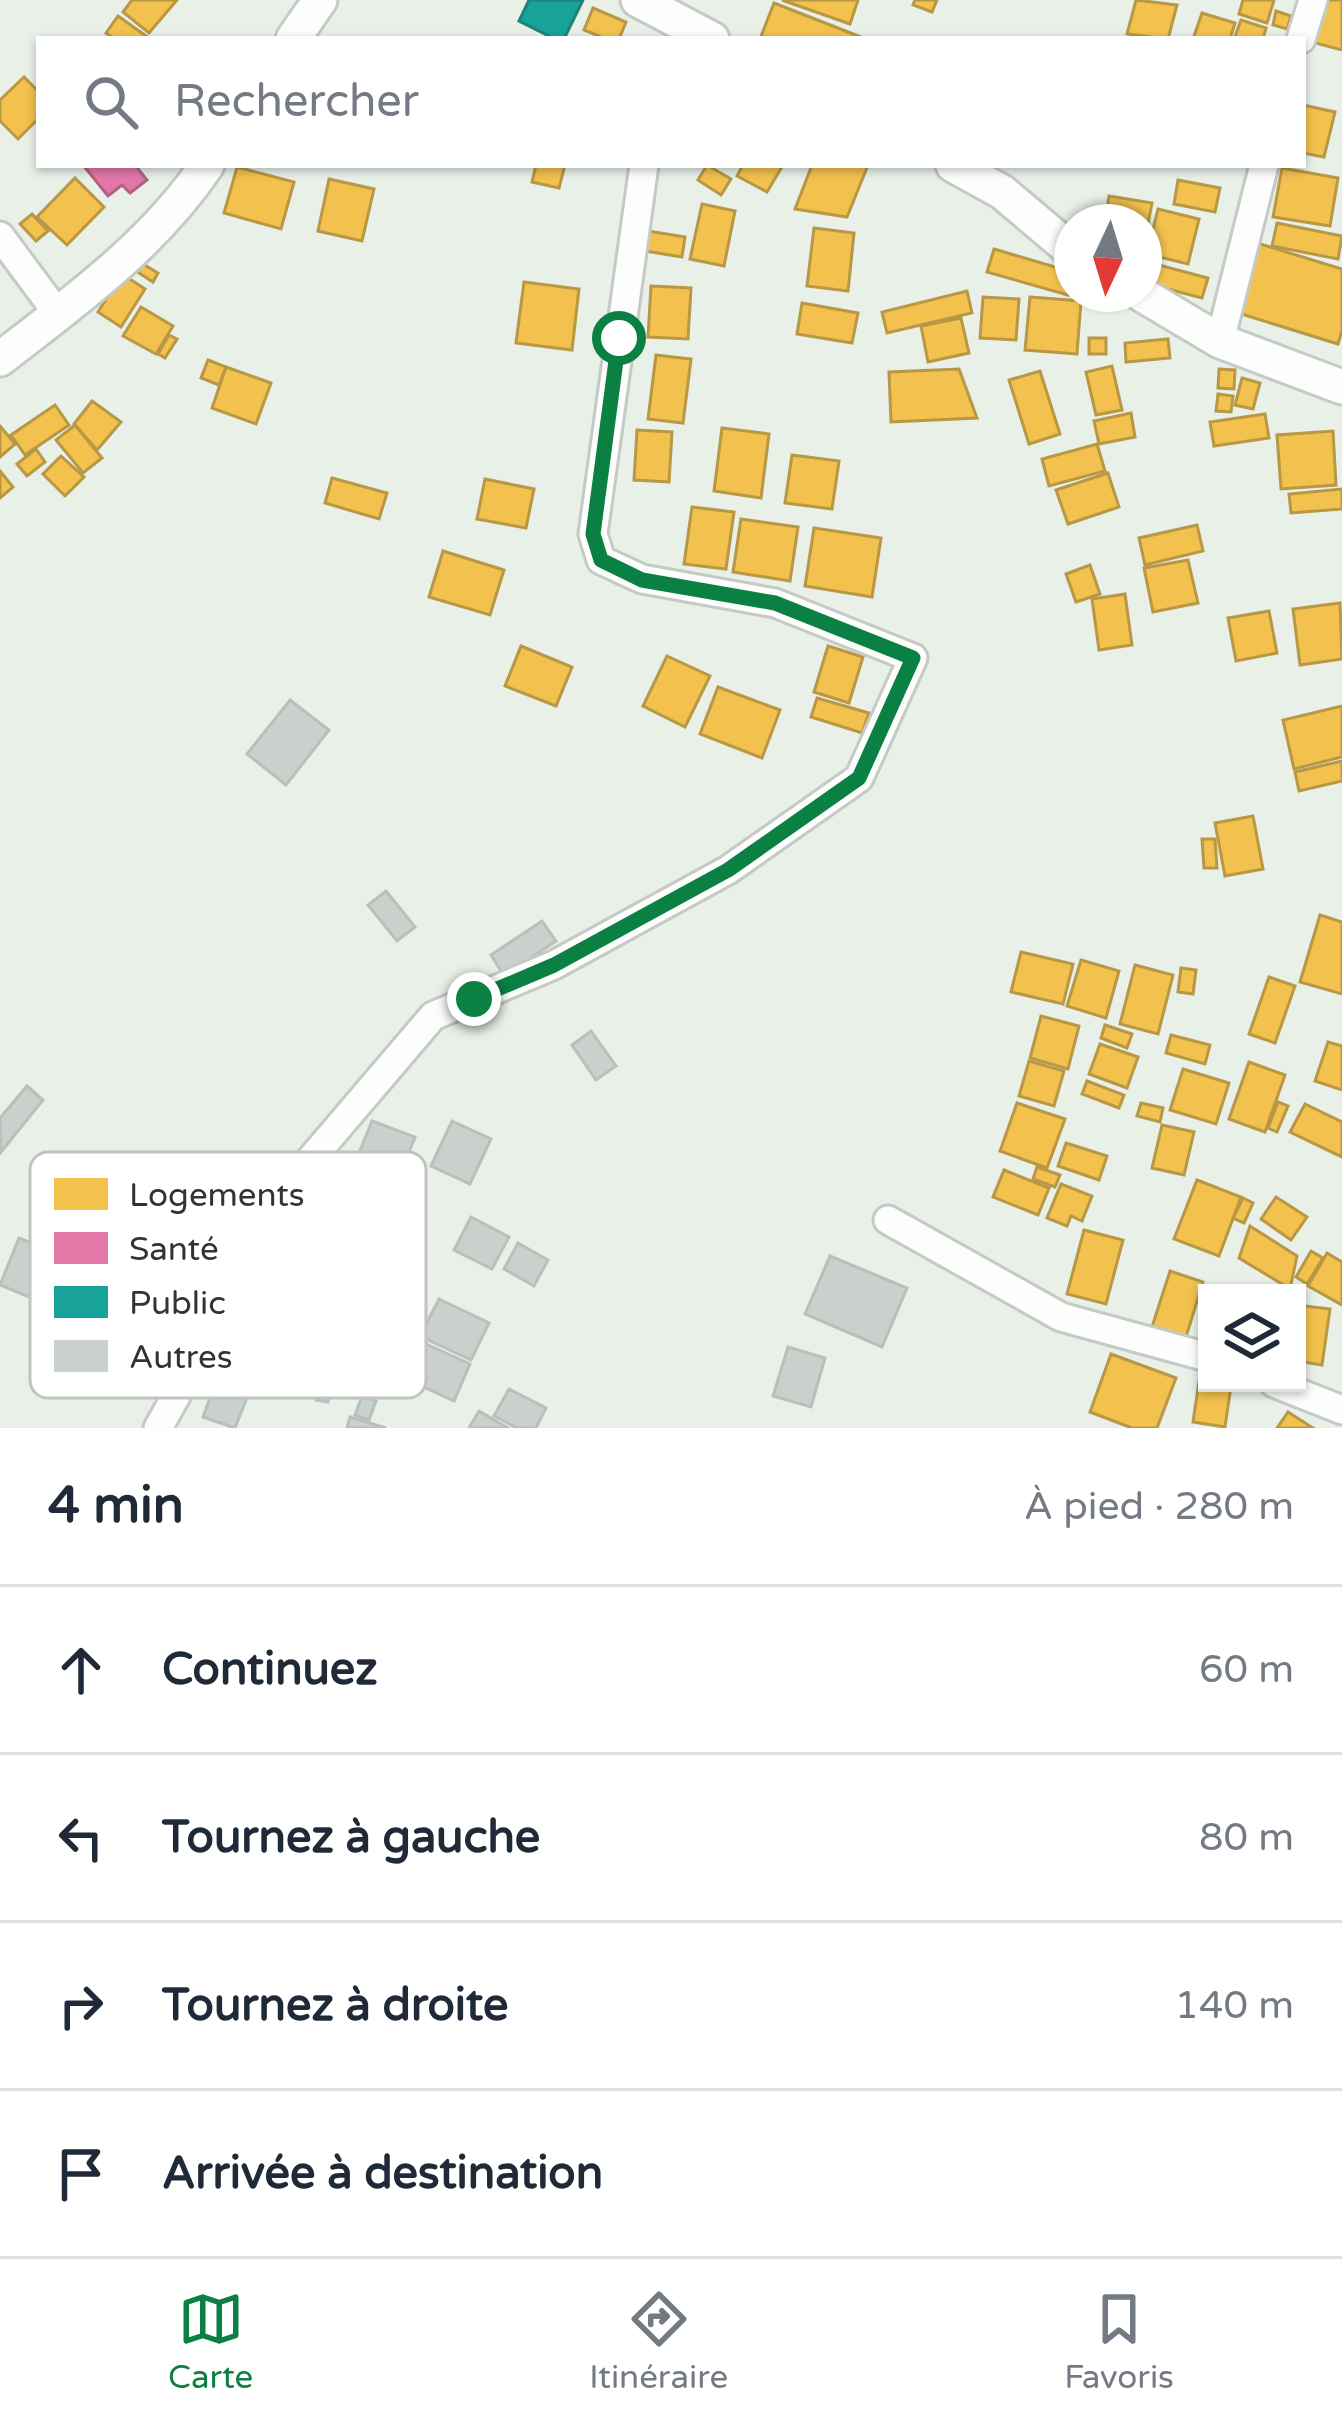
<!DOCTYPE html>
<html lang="fr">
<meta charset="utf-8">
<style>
:root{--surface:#fff;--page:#f6f6f7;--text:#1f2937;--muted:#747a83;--line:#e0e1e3;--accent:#0b8043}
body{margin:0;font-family:"Varela Round",sans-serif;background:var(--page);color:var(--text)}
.controls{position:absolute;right:36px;bottom:36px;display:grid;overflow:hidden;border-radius:0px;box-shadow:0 3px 9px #0004}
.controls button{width:108px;height:108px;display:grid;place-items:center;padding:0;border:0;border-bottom:3px solid var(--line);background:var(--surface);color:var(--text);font:60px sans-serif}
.compass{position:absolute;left:1054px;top:204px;width:108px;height:108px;border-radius:50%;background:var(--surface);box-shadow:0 3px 9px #0004;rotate:184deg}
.stop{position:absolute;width:36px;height:36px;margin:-27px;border:9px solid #0b8043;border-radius:50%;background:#fff}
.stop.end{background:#0b8043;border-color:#fff;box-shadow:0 3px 12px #0008}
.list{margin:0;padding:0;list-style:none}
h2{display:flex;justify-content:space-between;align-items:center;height:156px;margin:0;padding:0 48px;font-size:51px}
h2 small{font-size:39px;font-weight:400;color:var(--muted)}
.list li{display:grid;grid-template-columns:78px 1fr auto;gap:36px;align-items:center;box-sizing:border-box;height:168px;padding:0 48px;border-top:3px solid var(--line)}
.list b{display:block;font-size:45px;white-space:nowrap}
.list em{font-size:39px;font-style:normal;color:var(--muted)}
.icon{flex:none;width:66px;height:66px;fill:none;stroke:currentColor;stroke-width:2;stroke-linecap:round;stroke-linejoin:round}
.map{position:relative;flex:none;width:1342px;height:1428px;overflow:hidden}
.search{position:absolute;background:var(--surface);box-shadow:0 3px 9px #0004;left:36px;right:36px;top:36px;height:132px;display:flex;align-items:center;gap:30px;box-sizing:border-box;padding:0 42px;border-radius:0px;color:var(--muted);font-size:45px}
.sheet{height:828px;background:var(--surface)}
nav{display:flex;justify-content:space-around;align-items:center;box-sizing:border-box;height:168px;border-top:3px solid var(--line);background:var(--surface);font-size:33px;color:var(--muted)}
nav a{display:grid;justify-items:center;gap:6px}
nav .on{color:var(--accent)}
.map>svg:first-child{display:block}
.homes{fill:#f2c14e;stroke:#b89745;stroke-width:3}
.health{fill:#e377a8;stroke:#ad6384;stroke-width:3}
.public{fill:#17a398;stroke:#1e8279;stroke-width:3}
.building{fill:#cad1cc;stroke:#b8c0bb;stroke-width:3}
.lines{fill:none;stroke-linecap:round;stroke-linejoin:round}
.minor-casing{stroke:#c4cac4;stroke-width:33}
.tertiary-casing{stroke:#c4cac4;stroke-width:39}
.minor{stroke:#fcfdfc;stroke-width:27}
.tertiary{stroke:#fcfdfc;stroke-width:33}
.route{stroke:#0b8043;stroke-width:15}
.key{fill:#fff;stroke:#c1c2c1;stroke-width:3}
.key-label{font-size:33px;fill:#303530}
</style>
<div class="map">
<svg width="1342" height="1428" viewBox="0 0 1342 1428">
<rect width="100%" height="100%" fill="#e8f0e8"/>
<!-- homes -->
<g class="homes">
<path d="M132,0H177L149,33L123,12Z"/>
<path d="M782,0H858L850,24Z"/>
<path d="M915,0H937L932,12L913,5Z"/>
<path d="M1136,0L1177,5L1168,39L1127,34Z"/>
<path d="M1243,0H1274L1267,23L1239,14Z"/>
<path d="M1319,0H1342V50L1308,41Z"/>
<path d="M774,3L866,39H760Z"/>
<path d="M593,8L626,22L619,39H606L584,30Z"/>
<path d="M1276,11L1291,16L1287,29L1273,25Z"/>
<path d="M1202,13L1235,23L1230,39H1193Z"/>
<path d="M118,16L146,36L144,39H115L106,33Z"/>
<path d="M1241,20L1266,28L1263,39H1234Z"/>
<path d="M24,77L39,92V118L18,139L0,121V100Z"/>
<path d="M1303,105L1335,112L1324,157L1303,153Z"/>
<path d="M536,165H565L559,188L532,182Z"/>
<path d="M707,165L731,179L721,195L698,180Z"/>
<path d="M743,165H783L767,192L737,176Z"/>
<path d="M812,165H868L847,217L795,209Z"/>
<path d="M237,167L294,182L281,229L224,213Z"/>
<path d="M1282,168L1338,178L1330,226L1273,217Z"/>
<path d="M75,178L104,207L67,245L37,217Z"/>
<path d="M329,179L374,189L362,241L318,231Z"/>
<path d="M1178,180L1220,188L1215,212L1174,204Z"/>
<path d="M1109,196L1152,203L1145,240L1144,222H1105Z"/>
<path d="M702,204L735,211L724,266L690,259Z"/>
<path d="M1158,209L1199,219L1188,264L1147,254Z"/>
<path d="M32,214L48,231L36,241L20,224Z"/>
<path d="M1277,223L1342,236L1338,259L1272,246Z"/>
<path d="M814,228L854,233L848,291L807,286Z"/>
<path d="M642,230L685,237L682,257L639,250Z"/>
<path d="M1257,243L1342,269V331L1338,344L1235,312Z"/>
<path d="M994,249L1072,272L1068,295L987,272Z"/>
<path d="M138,261L158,273L153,282L133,269Z"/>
<path d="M1144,261L1208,278L1202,298L1144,283Z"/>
<path d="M122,274L145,289L121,327L98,312Z"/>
<path d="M524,282L579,289L572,350L516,343Z"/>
<path d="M651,286L691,288L688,339L648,337Z"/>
<path d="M967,291L972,313L887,333L882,312Z"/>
<path d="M983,297L1019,299L1016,340L980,338Z"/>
<path d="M1030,297L1081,301L1077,354L1025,350Z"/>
<path d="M802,303L858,313L852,343L797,334Z"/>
<path d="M141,307L173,326L156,354L123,336Z"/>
<path d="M961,318L969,353L928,362L921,326Z"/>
<path d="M169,335L177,339L165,358L158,354Z"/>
<rect x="1089" y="338" width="17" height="16"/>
<path d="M1168,339L1170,358L1126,362L1125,343Z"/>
<path d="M656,355L691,359L683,423L648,419Z"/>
<path d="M208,360L226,367L219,385L201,378Z"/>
<path d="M1112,366L1122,410L1096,415L1086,372Z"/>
<path d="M226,367L271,383L256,424L212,408Z"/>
<path d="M959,369L977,418L891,422L889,372Z"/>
<path d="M1219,369L1235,370L1234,389L1218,388Z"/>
<path d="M1040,371L1060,434L1029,444L1009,380Z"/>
<path d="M1242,378L1260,383L1253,409L1235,405Z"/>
<path d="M1218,394L1233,396L1231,412L1216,411Z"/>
<path d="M92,401L121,422L97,450L74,424Z"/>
<path d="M55,405L69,425L25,455L11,435Z"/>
<path d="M1131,413L1135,437L1099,444L1094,421Z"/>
<path d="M1265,414L1269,438L1214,446L1210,422Z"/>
<path d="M75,425L102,458L83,473L56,440Z"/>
<path d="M0,426L15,444L0,457Z"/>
<path d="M722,428L769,434L761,498L714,491Z"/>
<path d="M637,430L672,432L669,482L634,480Z"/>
<path d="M1333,431L1336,485L1281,489L1277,435Z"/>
<path d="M1097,444L1105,471L1049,486L1042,459Z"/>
<path d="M36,449L45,462L27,476L17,464Z"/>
<path d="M792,455L839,461L832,509L785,503Z"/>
<path d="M61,456L84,477L65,496L43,474Z"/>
<path d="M0,471L13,487L0,498Z"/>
<path d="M1108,473L1119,507L1068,524L1056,490Z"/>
<path d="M332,478L387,493L379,519L325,503Z"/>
<path d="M485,479L534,489L526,528L477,519Z"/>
<path d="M1342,489V509L1291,513L1289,494Z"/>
<path d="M692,507L734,512L726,569L684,564Z"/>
<path d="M741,519L798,527L790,581L733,572Z"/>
<path d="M1197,525L1203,551L1145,565L1139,538Z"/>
<path d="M814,528L881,538L872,597L805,586Z"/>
<path d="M443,551L504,570L490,615L429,597Z"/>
<path d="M1188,560L1198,603L1153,612L1144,568Z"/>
<path d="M1090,565L1100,594L1076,602L1066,574Z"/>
<path d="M1125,594L1132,645L1099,650L1092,599Z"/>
<path d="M1340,603L1342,659L1300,665L1293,609Z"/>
<path d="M1269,611L1277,653L1236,661L1228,618Z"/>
<path d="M521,646L572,667L556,706L505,686Z"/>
<path d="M828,646L863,657L849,703L814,692Z"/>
<path d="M667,656L710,676L685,727L643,706Z"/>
<path d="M718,687L780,710L762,758L700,734Z"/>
<path d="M817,698L869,713L862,733L811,717Z"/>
<path d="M1342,706V757L1294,769L1283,720Z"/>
<path d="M1342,761V781L1299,791L1295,772Z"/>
<path d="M1253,816L1263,869L1225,876L1215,823Z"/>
<path d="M1202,839H1215L1217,868H1204Z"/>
<path d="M1320,915L1342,922V994L1300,982Z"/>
<path d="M1021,952L1073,964L1063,1004L1011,992Z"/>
<path d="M1081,960L1119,971L1106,1018L1067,1006Z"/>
<path d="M1135,965L1173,975L1158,1034L1120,1024Z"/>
<path d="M1181,968L1196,970L1193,994L1178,992Z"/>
<path d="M1269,977L1295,986L1275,1043L1249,1034Z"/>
<path d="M1041,1016L1079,1026L1068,1069L1030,1058Z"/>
<path d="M1105,1025L1132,1034L1127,1048L1101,1038Z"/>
<path d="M1171,1035L1210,1045L1205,1064L1166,1053Z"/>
<path d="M1328,1042L1342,1046V1090L1315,1081Z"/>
<path d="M1100,1044L1138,1057L1127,1088L1089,1074Z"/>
<path d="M1029,1061L1064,1071L1054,1106L1019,1096Z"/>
<path d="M1249,1062L1285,1075L1265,1132L1229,1119Z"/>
<path d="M1183,1069L1229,1083L1216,1124L1170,1110Z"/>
<path d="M1087,1081L1124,1095L1119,1108L1082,1094Z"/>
<path d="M1278,1102L1288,1106L1277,1132L1268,1128Z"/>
<path d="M1017,1103L1065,1119L1047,1168L1000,1151Z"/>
<path d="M1141,1103L1163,1108L1160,1122L1137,1116Z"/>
<path d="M1305,1104L1342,1122V1157L1290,1132Z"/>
<path d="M1162,1125L1194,1132L1184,1175L1152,1168Z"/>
<path d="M1066,1143L1107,1156L1099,1180L1058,1166Z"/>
<path d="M1037,1167L1060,1175L1055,1187L1033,1179Z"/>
<path d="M1004,1170L1049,1188L1038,1215L993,1197Z"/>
<path d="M1197,1180L1241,1197L1219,1256L1174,1239Z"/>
<path d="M1061,1184L1092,1196L1082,1221L1071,1216L1067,1226L1047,1218Z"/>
<path d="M1276,1197L1307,1217L1291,1240L1261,1219Z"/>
<path d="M1243,1198L1253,1203L1244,1223L1233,1218Z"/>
<path d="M1250,1226L1297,1256L1290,1289L1239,1258Z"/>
<path d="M1084,1230L1123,1240L1106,1304L1067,1294Z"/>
<path d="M1311,1251L1323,1258L1307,1284L1296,1277Z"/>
<path d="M1327,1253L1342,1262V1305L1308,1286Z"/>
<path d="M1170,1271L1203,1282L1186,1337L1152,1327Z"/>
<path d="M1297,1305L1330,1309L1322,1365L1297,1361Z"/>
<path d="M1111,1354L1176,1378L1157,1428H1132L1090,1412Z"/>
<path d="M1199,1381L1231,1386L1225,1427L1193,1422Z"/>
<path d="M1288,1412L1313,1428H1277Z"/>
</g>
<!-- health -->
<path class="health" d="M83,165H135L147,180L130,193L122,185L108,196Z"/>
<!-- public -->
<path class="public" d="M529,0H583L564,39H555L519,21Z"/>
<!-- building -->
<g class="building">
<path d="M290,700L329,730L286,785L247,754Z"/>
<path d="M386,891L415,927L397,941L368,905Z"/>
<path d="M542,921L556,941L504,976L491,955Z"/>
<path d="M591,1031L616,1066L596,1080L572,1045Z"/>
<path d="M27,1086L43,1100L1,1152L0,1118Z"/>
<path d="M372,1121L415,1137L396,1184L353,1168Z"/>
<path d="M452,1121L491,1139L470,1184L431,1166Z"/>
<path d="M471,1217L509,1237L492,1269L454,1250Z"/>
<path d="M19,1238L66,1257L46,1304L0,1285Z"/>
<path d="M518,1243L548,1260L534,1286L504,1269Z"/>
<path d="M830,1256L907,1288L882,1347L805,1314Z"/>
<path d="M439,1299L489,1323L471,1360L420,1336Z"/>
<path d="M413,1338L470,1364L454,1401L396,1374Z"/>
<path d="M788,1347L825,1358L811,1407L773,1396Z"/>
<path d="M226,1354L259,1367L235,1428L203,1417Z"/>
<path d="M318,1387L330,1389L328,1402L316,1400Z"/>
<path d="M509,1389L546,1408L536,1428H517L494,1416Z"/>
<path d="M362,1396L376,1401L369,1420L355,1415Z"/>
<path d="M479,1411L508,1428H469Z"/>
<path d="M350,1417L386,1428H347Z"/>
</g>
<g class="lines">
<!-- minor casing -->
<g class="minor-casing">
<g id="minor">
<path d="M1301,39L1313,0"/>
<path d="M0,236L58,314"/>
<path d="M1220,341L1264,165"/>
<path d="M888,1220L1061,1317L1207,1357"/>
<path d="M1274,1383L1342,1410"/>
<path d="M158,1428L244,1275L277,1199L433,1016L554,965L728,870L859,778L913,658L775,603L642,579L601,560L593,534L644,165"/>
</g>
</g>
<!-- tertiary casing -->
<g class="tertiary-casing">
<g id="tertiary">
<path d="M638,0L712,39"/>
<path d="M293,39L320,0"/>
<path d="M953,165L1002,192L1072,251"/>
<path d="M1141,294L1220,341L1342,387"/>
<path d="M0,359C75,301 154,244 207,165"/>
</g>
</g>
<!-- minor -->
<use href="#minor" class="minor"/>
<!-- tertiary -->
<use href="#tertiary" class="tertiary"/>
</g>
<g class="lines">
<!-- route -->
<path class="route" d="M474,999L554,965L728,870L859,778L913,658L775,603L642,580L601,560L593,534L619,338"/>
</g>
<!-- legend -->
<rect x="30" y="1152" width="396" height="246" rx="18" class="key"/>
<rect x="54" y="1178" width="54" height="32" fill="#f2c14e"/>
<rect x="54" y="1232" width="54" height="32" fill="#e377a8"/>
<rect x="54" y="1286" width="54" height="32" fill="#17a398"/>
<rect x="54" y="1340" width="54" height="32" fill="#cad1cc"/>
<g class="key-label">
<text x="129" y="1206">Logements</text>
<text x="129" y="1260">Santé</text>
<text x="129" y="1314">Public</text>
<text x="129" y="1368">Autres</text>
</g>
</svg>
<div class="controls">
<button><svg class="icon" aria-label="layers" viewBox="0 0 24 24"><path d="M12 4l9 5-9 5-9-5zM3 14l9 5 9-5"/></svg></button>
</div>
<svg class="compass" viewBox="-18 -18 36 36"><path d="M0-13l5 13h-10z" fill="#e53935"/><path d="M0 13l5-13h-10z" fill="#747a83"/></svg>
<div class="stop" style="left:619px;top:338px"></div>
<div class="stop end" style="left:474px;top:999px"></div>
<div class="search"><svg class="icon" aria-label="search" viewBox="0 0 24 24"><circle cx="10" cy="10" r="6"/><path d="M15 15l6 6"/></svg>Rechercher</div>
</div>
<section class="sheet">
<h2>4 min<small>À pied · 280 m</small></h2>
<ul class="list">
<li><svg class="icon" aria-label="ahead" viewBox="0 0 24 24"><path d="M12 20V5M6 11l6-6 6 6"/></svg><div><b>Continuez</b></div><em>60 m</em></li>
<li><svg class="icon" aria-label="left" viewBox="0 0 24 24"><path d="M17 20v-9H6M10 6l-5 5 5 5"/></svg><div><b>Tournez à gauche</b></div><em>80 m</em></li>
<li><svg class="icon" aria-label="right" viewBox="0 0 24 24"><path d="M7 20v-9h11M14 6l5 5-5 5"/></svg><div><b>Tournez à droite</b></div><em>140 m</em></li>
<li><svg class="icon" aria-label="arrive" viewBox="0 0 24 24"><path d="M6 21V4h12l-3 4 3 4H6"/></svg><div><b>Arrivée à destination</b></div></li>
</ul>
</section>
<nav>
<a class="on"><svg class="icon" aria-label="map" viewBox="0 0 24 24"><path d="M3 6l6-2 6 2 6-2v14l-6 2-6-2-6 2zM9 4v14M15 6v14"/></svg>Carte</a>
<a><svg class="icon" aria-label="directions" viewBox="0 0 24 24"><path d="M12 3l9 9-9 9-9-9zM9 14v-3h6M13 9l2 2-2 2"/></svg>Itinéraire</a>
<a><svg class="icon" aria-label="saved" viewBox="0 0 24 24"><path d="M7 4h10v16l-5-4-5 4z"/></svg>Favoris</a>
</nav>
